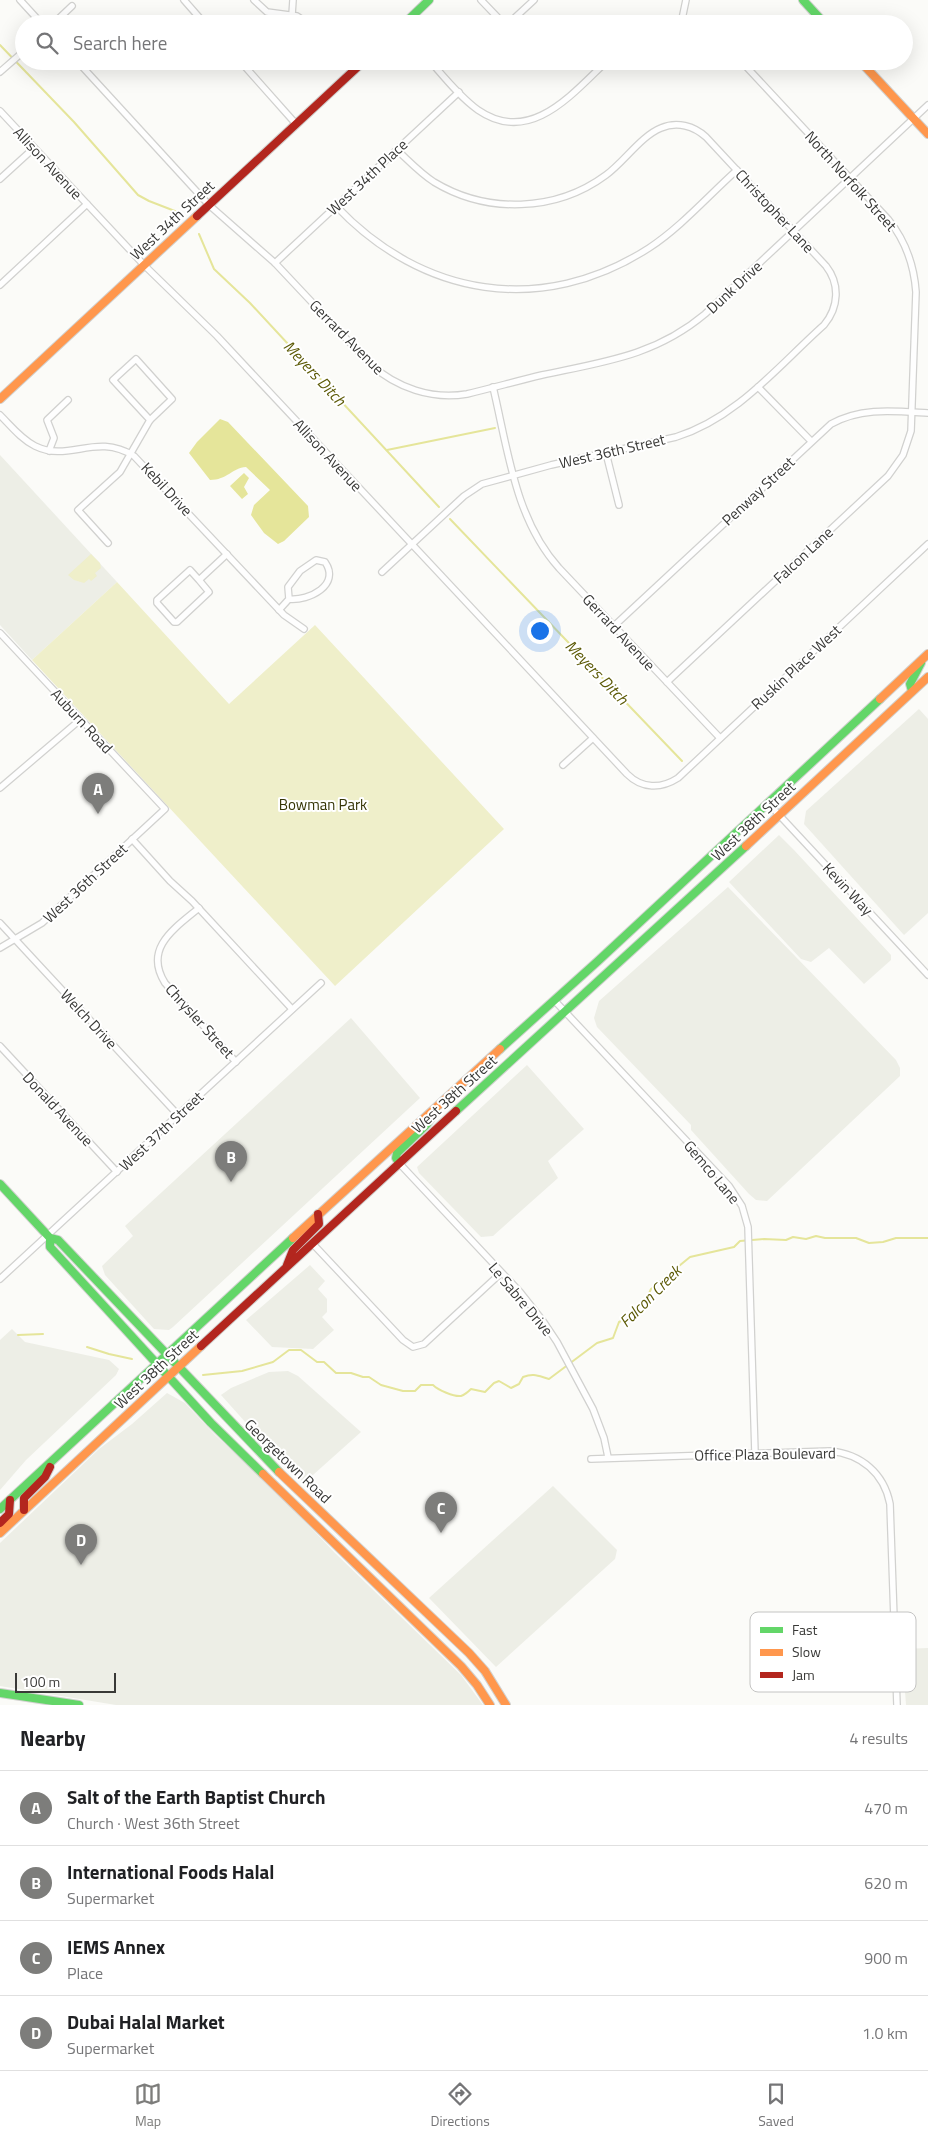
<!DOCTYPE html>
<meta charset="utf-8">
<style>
:root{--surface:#fff;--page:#f2f2f2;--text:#202124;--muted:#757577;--line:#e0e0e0;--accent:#7d7d7b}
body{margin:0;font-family:"Titillium Web",sans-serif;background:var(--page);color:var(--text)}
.scale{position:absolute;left:15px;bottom:12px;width:101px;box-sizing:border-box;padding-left:5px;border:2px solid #393937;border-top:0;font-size:14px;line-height:18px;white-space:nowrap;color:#393937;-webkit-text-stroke:4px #fff;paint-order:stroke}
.you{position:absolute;left:539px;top:630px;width:18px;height:18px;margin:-12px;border:4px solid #fff;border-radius:50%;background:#1a73e8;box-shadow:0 0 0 8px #1a73e833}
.badge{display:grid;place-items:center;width:32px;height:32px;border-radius:50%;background:var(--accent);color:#fff;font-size:16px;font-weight:700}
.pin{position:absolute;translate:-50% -41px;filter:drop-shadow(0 1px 2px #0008)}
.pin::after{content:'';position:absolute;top:26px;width:18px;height:15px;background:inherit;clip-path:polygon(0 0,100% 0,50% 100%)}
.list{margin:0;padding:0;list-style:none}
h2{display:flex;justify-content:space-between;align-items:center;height:65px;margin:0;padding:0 20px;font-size:21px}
h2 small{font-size:16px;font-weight:400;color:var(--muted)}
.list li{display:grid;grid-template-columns:32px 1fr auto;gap:15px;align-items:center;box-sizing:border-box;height:75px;padding:0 20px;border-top:1px solid var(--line)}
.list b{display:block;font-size:19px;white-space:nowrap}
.list p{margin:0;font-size:16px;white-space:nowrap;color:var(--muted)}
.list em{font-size:16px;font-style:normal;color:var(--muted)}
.icon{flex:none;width:28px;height:28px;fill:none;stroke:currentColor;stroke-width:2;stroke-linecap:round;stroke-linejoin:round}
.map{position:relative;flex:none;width:928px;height:1705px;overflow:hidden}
.search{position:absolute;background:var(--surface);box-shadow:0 5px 20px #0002;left:15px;right:15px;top:15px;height:55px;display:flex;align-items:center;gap:12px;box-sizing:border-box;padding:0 18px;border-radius:28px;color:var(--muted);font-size:19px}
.sheet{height:365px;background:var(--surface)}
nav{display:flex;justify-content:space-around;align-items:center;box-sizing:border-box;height:70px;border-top:1px solid var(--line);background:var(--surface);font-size:14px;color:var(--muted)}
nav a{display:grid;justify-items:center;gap:2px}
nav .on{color:var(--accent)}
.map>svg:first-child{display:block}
.built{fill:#edeee6}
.green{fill:#efefca}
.water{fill:#e5e59a}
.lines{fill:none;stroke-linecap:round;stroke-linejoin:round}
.stream{stroke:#e5e59a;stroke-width:2}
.street-casing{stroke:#d1d1cf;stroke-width:8}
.fast-casing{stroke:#d1d1cf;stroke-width:10}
.slow-casing{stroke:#d1d1cf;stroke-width:10}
.jam-casing{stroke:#d1d1cf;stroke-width:10}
.street{stroke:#fefefe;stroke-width:5.5}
.fast{stroke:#63d668;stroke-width:8}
.slow{stroke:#ff974d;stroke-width:8}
.jam{stroke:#b3261e;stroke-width:8}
.labels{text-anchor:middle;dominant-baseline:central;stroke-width:4;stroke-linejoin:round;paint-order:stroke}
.street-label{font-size:15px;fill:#393937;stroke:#fff}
.park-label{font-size:15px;fill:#353405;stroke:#fff}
.water-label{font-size:16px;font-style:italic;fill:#5c5a06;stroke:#fff}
.key{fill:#fff;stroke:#c4c4c3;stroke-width:1}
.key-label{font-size:14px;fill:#393937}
</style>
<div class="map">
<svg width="928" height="1705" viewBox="0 0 928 1705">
<rect width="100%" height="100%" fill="#fbfbf8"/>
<!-- built -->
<g class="built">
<path d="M0,455L117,582L32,660L0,625Z"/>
<path d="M919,709L928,719V913L904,935L804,824L806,811Z"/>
<path d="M779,835L794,850L891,955V960L864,984L829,948L811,962L801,959L729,882Z"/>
<path d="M728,887L896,1060L900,1068V1076L767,1201L756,1200L749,1194L691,1130V1125L597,1027L594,1018L599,1001Z"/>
<path d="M351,1018L420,1098L173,1327L169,1330L154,1329L105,1275L102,1266L133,1236L125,1226Z"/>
<path d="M527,1065L584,1129L548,1161L558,1178L493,1236L481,1237L419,1173L417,1167Z"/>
<path d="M310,1265L325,1281L318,1289L327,1299V1312L322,1317L334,1330L313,1349L272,1347L246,1320Z"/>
<path d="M12,1329L25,1342L109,1360L119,1369L116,1375L26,1460L0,1490V1340Z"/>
<path d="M288,1371L298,1376L361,1432L304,1483L283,1464L221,1395L231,1388L269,1372Z"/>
<path d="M167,1393L185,1403L215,1435L273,1488L335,1553L461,1675L483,1705H116L0,1686V1543L99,1449L132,1424Z"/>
<path d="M553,1486L617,1550L615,1559L496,1667L429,1598Z"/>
<path d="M928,1648V1705H906L902,1649Z"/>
</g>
<!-- green -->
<g class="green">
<path d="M91,554L100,563L101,568L95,573L97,576L91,581L89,579L84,583L74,580L68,575Z"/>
<path d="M117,582L229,704L315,625L504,829L335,986L32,660Z"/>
</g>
<!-- water -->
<g class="water">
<path d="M220,419L228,422L308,506L309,517L284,541L278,544L264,533L251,515L254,505L270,490L246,467C232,468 227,480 210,480L189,453L197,442Z"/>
<path d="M244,473L249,478L244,487L248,494L242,499L230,486Z"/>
</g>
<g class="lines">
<!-- stream -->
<g class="stream">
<path d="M0,45L74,122L138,195L149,201L180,213"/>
<path d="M199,234L214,269L250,303L439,507"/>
<path d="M387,450L495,428"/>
<path d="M450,519L682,761"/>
<path d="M18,1335L43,1334"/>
<path d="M87,1347L109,1354L132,1359"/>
<path d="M203,1375L242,1371L273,1362L289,1350H301L317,1362H324L336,1373H351L363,1377H369L381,1385L403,1391H415L421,1385H433C438,1390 454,1397 461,1396C464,1395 468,1392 471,1389L485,1392L494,1383L499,1381L511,1388L519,1384L523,1377C534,1373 538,1376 549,1379L597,1343L613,1338L619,1322L627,1318L647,1298L651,1289L690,1257L734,1247L740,1241L764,1239L786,1240L793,1237L806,1239L816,1236L825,1238H856L869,1243L883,1242L896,1238H928"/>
</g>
<!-- street casing -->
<g class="street-casing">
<g id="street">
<path d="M20,0L42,24"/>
<path d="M184,0L205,24"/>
<path d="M254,0L267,12L297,16L309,24"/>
<path d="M481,0L504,24"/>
<path d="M292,15L293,0"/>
<path d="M53,24L72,6"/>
<path d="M508,24L534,0"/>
<path d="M681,24L686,0"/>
<path d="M77,61L209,205L275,263L370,364C397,388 432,400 467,394C492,388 517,381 542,375C603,362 655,356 705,314L928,105"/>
<path d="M240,61L296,124"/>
<path d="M345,61L354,71"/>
<path d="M430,61C445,78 460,97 478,110C530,146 572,94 607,61"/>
<path d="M0,72L24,51"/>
<path d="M0,111L144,265L217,336L627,774C642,789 661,789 678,778L928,544"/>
<path d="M0,179L34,148"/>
<path d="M336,206C422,297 542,317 649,248C681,227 708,196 737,170"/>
<path d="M275,263L459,92"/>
<path d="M0,285L87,204"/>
<path d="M136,359L172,399L150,420L113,380Z"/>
<path d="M493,387C508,450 515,519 559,568L720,738"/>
<path d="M758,387L811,441"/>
<path d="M0,415C11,426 21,439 35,446C70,463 95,432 134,456L284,615L304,629"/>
<path d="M49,451L54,438L47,420L68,400"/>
<path d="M606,453L619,505"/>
<path d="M108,543L78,510L120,472L150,420"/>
<path d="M382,572L464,496L482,484L551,465L676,437C737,418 778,366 824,325C839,307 840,284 826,266L706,137C694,126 677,121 661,128C641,136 624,162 606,175C556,212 487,214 434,182C420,173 409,161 397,150"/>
<path d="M199,580L190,570L157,600V603L174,622H177L209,592L199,580L227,554"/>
<path d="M279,610L289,599C309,601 341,585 325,562L316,560L300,571L288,587L289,599"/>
<path d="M614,626L831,424C861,407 894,411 928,413"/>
<path d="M0,633L165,809L42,923L0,948"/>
<path d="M667,682L888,476L903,455L911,431L916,292C914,264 905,240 888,219L741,61"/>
<path d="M563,765L593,738"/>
<path d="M0,788L81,719"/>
<path d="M768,803L928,975"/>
<path d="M132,839L170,881L192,901L292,1009"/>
<path d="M199,908C175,928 143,948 165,983L236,1062"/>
<path d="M0,923L178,1115"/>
<path d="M554,1000L729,1186L742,1206L748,1227L755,1453"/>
<path d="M0,1046L117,1172"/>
<path d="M399,1163L520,1292L543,1321L557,1342L593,1409L604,1438L608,1457"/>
<path d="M312,1243L403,1340L413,1347L424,1344L501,1273"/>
<path d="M0,1279L321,983"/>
<path d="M591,1459L830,1451C861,1454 884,1473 890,1504L897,1705"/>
</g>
</g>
<!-- fast casing -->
<g class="fast-casing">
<g id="fast">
<path d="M803,0L825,24"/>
<path d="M404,24L429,0"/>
<path d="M912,691L910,684L921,663"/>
<path d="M500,1049L598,961L880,699"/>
<path d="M456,1111L746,846"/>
<path d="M399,1163L396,1158L397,1153L427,1124L436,1111"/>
<path d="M0,1184L50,1238L58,1240L279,1472"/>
<path d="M50,1238V1247L211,1423L263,1474"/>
<path d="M0,1509L293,1238"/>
<path d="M0,1693L79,1705"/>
</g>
</g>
<!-- slow casing -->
<g class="slow-casing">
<g id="slow">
<path d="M860,61L928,134"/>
<path d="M0,399L197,216"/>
<path d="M880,699L928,654"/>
<path d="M746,846L928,677"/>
<path d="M293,1238L500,1049"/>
<path d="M279,1472L469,1653L485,1671L506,1705"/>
<path d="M263,1474L461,1666L477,1685L490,1705"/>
<path d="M0,1533L201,1346"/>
</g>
</g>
<!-- jam casing -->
<g class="jam-casing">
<g id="jam">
<path d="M197,216L364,61"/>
<path d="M287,1265L293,1250L319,1224L318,1214"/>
<path d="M201,1346L456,1111"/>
<path d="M24,1510V1498L45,1477L50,1467"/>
<path d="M0,1523L9,1514L10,1500"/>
</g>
</g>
<!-- street -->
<use href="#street" class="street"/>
<!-- fast -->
<use href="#fast" class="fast"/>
<!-- slow -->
<use href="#slow" class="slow"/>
<!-- jam -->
<use href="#jam" class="jam"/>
</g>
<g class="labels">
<!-- street labels -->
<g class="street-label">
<text transform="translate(48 163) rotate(47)">Allison Avenue</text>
<text transform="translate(367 177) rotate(-43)">West 34th Place</text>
<text transform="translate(851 181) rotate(48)">North Norfolk Street</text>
<text transform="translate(775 211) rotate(47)">Christopher Lane</text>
<text transform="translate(172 220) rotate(-43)">West 34th Street</text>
<text transform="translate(734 287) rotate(-43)">Dunk Drive</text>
<text transform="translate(347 337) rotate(45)">Gerrard Avenue</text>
<text transform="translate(612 451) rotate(-13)">West 36th Street</text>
<text transform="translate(328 455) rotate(47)">Allison Avenue</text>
<text transform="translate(167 489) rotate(47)">Kebil Drive</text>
<text transform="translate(758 491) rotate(-43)">Penway Street</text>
<text transform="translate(803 555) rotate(-43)">Falcon Lane</text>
<text transform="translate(619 632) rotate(47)">Gerrard Avenue</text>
<text transform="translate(796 667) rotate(-43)">Ruskin Place West</text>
<text transform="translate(82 721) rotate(47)">Auburn Road</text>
<text transform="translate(753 821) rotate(-43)">West 38th Street</text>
<text transform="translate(85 883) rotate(-43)">West 36th Street</text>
<text transform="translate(848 889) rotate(47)">Kevin Way</text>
<text transform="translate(89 1019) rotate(47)">Welch Drive</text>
<text transform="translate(200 1021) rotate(48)">Chrysler Street</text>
<text transform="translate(454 1094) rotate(-42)">West 38th Street</text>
<text transform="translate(58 1109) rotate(47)">Donald Avenue</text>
<text transform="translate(161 1131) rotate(-43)">West 37th Street</text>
<text transform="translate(712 1172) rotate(50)">Gemco Lane</text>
<text transform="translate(521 1299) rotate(50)">Le Sabre Drive</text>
<text transform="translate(156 1369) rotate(-43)">West 38th Street</text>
<text transform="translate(765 1454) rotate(-1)">Office Plaza Boulevard</text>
<text transform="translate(288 1461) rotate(44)">Georgetown Road</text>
</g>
<!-- park labels -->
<g class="park-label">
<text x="323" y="804">Bowman Park</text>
</g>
<!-- water labels -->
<g class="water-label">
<text transform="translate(315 373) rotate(47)">Meyers Ditch</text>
<text transform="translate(597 672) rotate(46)">Meyers Ditch</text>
<text transform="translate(650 1296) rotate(-45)">Falcon Creek</text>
</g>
</g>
<!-- legend -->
<rect x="750" y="1612" width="166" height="80" rx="8" class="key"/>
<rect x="760" y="1627" width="23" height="6" fill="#63d668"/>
<rect x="760" y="1649" width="23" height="7" fill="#ff974d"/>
<rect x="760" y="1672" width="23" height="6" fill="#b3261e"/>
<g class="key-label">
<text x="792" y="1635">Fast</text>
<text x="792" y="1657">Slow</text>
<text x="792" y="1680">Jam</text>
</g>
</svg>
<div class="scale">100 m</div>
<div class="you"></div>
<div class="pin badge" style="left:98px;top:814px">A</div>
<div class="pin badge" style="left:231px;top:1182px">B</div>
<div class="pin badge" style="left:441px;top:1533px">C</div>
<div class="pin badge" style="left:81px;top:1565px">D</div>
<div class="search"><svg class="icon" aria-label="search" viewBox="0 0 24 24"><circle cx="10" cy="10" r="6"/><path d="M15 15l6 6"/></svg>Search here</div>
</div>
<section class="sheet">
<h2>Nearby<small>4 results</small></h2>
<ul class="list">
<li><span class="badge">A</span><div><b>Salt of the Earth Baptist Church</b><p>Church · West 36th Street</p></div><em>470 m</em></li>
<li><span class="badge">B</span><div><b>International Foods Halal</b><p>Supermarket</p></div><em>620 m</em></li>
<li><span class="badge">C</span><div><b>IEMS Annex</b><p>Place</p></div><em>900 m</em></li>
<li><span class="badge">D</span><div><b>Dubai Halal Market</b><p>Supermarket</p></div><em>1.0 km</em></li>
</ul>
</section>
<nav>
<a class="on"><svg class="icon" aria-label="map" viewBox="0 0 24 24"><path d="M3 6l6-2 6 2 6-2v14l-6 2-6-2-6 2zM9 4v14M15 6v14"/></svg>Map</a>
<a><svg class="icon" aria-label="directions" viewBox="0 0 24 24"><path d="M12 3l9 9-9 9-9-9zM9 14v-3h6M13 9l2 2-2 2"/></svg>Directions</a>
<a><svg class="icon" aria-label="saved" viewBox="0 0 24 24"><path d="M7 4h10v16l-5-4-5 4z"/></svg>Saved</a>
</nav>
